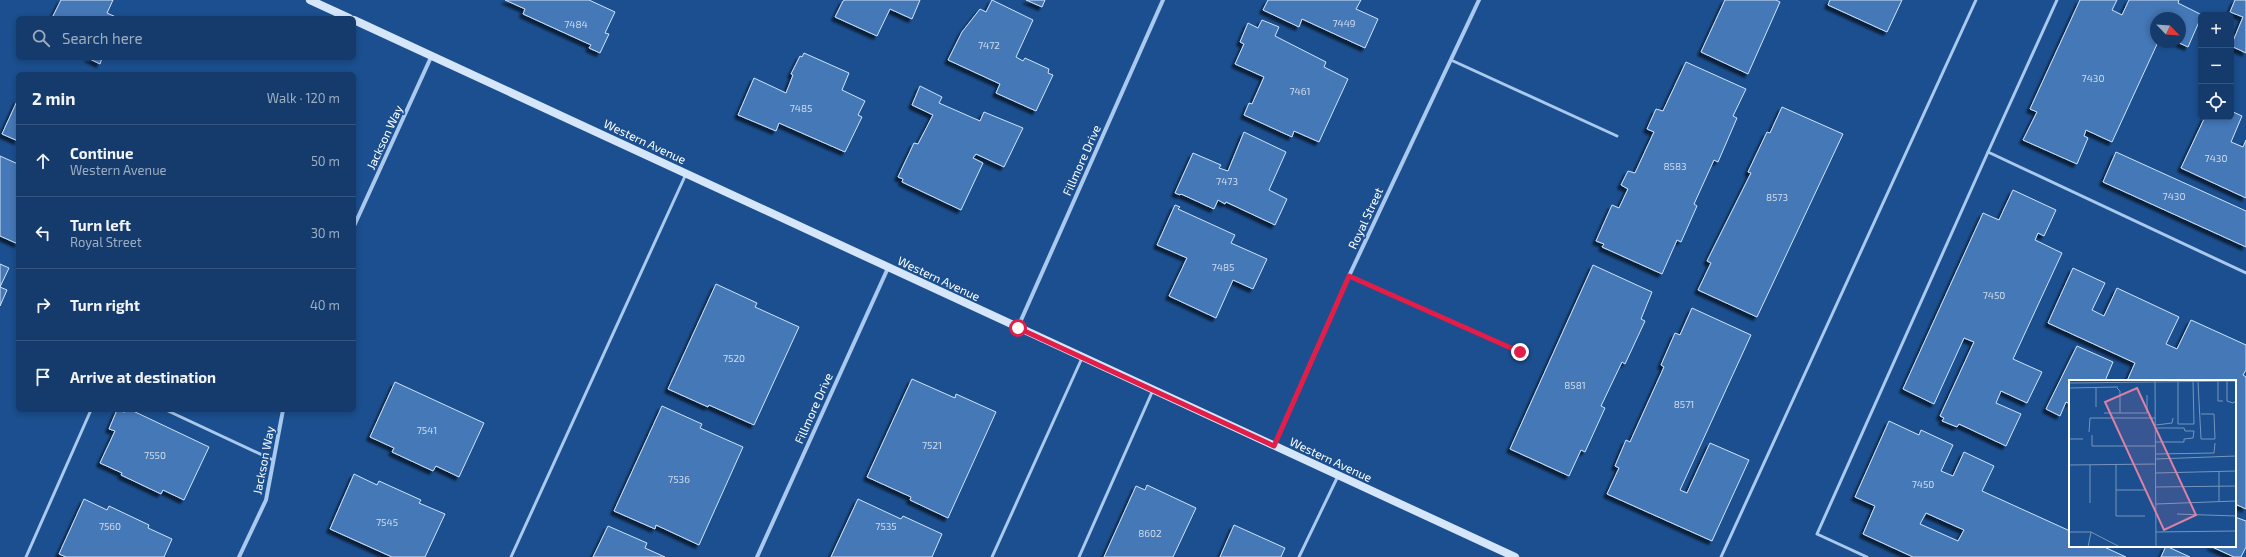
<!DOCTYPE html>
<meta charset="utf-8">
<style>
:root{--surface:#143b6b;--page:#214673;--text:#f1f3f6;--muted:#9dadc1;--line:#33557e}
body{margin:0;font-family:"Exo 2",sans-serif;background:var(--page);color:var(--text)}
.controls{position:absolute;right:12px;top:12px;display:grid;overflow:hidden;border-radius:6px;box-shadow:0 2px 6px #0003}
.controls button{width:36px;height:36px;display:grid;place-items:center;padding:0;border:0;border-bottom:1px solid var(--line);background:var(--surface);color:var(--text);font:20px sans-serif}
.compass{position:absolute;left:2150px;top:12px;width:36px;height:36px;border-radius:50%;background:var(--surface);box-shadow:0 2px 6px #0003;rotate:115deg}
.stop{position:absolute;width:12px;height:12px;margin:-9px;border:3px solid #e11d48;border-radius:50%;background:#fff}
.stop.end{background:#e11d48;border-color:#fff;box-shadow:0 1px 4px #0008}
.list{margin:0;padding:0;list-style:none}
h2{display:flex;justify-content:space-between;align-items:center;height:52px;margin:0;padding:0 16px;font-size:17px}
h2 small{font-size:13px;font-weight:400;color:var(--muted)}
.list li{display:grid;grid-template-columns:26px 1fr auto;gap:12px;align-items:center;box-sizing:border-box;height:72px;padding:0 16px;border-top:1px solid var(--line)}
.list b{display:block;font-size:15px;white-space:nowrap}
.list p{margin:0;font-size:13px;white-space:nowrap;color:var(--muted)}
.list em{font-size:13px;font-style:normal;color:var(--muted)}
.icon{flex:none;width:22px;height:22px;fill:none;stroke:currentColor;stroke-width:2;stroke-linecap:round;stroke-linejoin:round}
.map{position:relative;flex:none;width:2246px;height:557px;overflow:hidden}
.search{position:absolute;background:var(--surface);box-shadow:0 2px 6px #0003;left:16px;top:16px;width:340px;height:44px;display:flex;align-items:center;gap:10px;box-sizing:border-box;padding:0 14px;border-radius:6px;color:var(--muted);font-size:15px}
.panel{position:absolute;background:var(--surface);box-shadow:0 2px 6px #0003;left:16px;top:72px;width:340px;height:340px;border-radius:6px}
.map>svg:first-child{display:block}
.building{fill:#4478b7;stroke:#cfe3fa;fill-rule:evenodd;filter:url(#shadow)}
.lines{fill:none;stroke-linecap:round;stroke-linejoin:round}
.service{stroke:#a9c9ee;stroke-width:3}
.minor{stroke:#a9c9ee;stroke-width:4}
.secondary{stroke:#d6e6fa;stroke-width:8}
.route{stroke:#e11d48;stroke-width:5}
.labels{text-anchor:middle;dominant-baseline:central;stroke-width:3.5;stroke-linejoin:round;paint-order:stroke}
.number-label{font-size:10px;fill:#d0dded}
.street-label{font-size:12px;fill:#fff;stroke:#1b4f8f}
.inset-road{fill:none;stroke:#7695bc;stroke-width:1}
.view{fill:#dd80a5;fill-opacity:0.15;stroke:#dd80a5;stroke-width:2}
.inset-edge{fill:none;stroke:#fff;stroke-width:2}
</style>
<div class="map">
<svg width="2246" height="557" viewBox="0 0 2246 557">
<defs>
<filter id="shadow"><feDropShadow dx="-3.5" dy="3.5" stdDeviation="1" flood-color="#0009"/></filter>
</defs>
<rect width="100%" height="100%" fill="#1b4f8f"/>
<!-- building -->
<g class="building">
<path d="M61,0H113L107,13L118,18H57L53,16Z"/>
<path d="M505,0H589L615,12L605,33L609,34L600,53L589,48L591,45L523,14L525,9Z"/>
<path d="M845,0H920L912,19L890,9L877,36L835,17L843,1Z"/>
<path d="M992,0L1033,20L1016,57L1023,61L1025,58L1049,69L1048,73L1053,75L1036,111L996,93L1000,84L948,60L962,32L980,9L986,12Z"/>
<path d="M1026,0H1045L1042,7Z"/>
<path d="M1268,0H1361L1356,9L1378,19L1365,48L1302,19L1299,27L1263,10Z"/>
<path d="M1725,0H1776L1780,2L1748,74L1701,52Z"/>
<path d="M1830,0H1902L1887,32L1828,5Z"/>
<path d="M2080,0H2117L2112,10L2122,15L2129,0H2179L2178,3L2202,15L2188,47L2177,42H2180V18H2156V42H2158L2112,142L2086,130L2084,136L2088,138L2077,164L2023,140L2037,112L2030,109Z"/>
<path d="M2235,0H2246V53L2231,46L2243,17L2230,12Z"/>
<path d="M1262,20L1279,27L1275,36L1326,62L1324,67L1348,79L1319,142L1294,131L1292,137L1244,115L1249,103L1252,104L1264,77L1235,64L1244,44L1240,42L1248,23L1258,28Z"/>
<path d="M804,53L849,73L842,90L865,101L858,115L862,117L845,152L779,123L776,131L738,115L754,78L786,93L793,75L791,74L800,56L802,57Z"/>
<path d="M88,58H102L100,64Z"/>
<path d="M1686,62L1746,89L1733,116L1737,118L1718,162L1714,160L1694,204L1697,206L1681,242L1677,240L1662,274L1602,247L1604,244L1596,241L1612,205L1619,208L1628,189L1621,185L1628,171L1635,173L1654,132L1647,129L1656,109L1663,111Z"/>
<path d="M920,86L942,97L939,103L980,121L984,112L1023,128L1004,167L976,154L973,158L983,163L961,210L902,182L903,179L898,177L914,143L918,144L933,115L912,105Z"/>
<path d="M18,99V141L2,134Z"/>
<path d="M1782,107L1843,134L1757,317L1698,290L1711,263L1707,261L1751,173L1748,172L1767,132L1770,133Z"/>
<path d="M2231,111L2242,116L2231,142L2243,147L2246,140V198L2181,168L2205,117H2231Z"/>
<path d="M1244,132L1286,152L1269,190L1287,199L1275,225L1226,202L1225,204L1218,200L1214,209L1181,194L1180,195L1175,193L1193,153L1221,165L1219,168L1228,171Z"/>
<path d="M2116,152L2246,211V247L2103,182Z"/>
<path d="M0,156L18,164V244L0,236Z"/>
<path d="M2013,190L2056,210L2044,236L2038,233L2035,240L2062,253L2013,359L2042,372L2027,403L2001,391L1996,403L2021,414L2006,446L1959,424L1957,427L1942,421L1944,418L1940,416L1974,342L1964,338L1934,404L1903,389L1983,213L1999,220Z"/>
<path d="M1175,205L1180,207L1178,209L1235,235L1231,243L1267,259L1253,289L1233,280L1216,318L1169,296L1187,258L1157,245Z"/>
<path d="M0,264L9,268L0,287L7,290L0,306Z"/>
<path d="M1593,265L1652,292L1641,319L1645,321L1625,364L1622,362L1601,406L1605,408L1585,452L1581,450L1569,476L1510,449Z"/>
<path d="M2073,268L2105,283L2092,310L2104,316L2117,288L2179,317L2166,344L2177,349L2191,320L2246,345V370L2243,375L2246,377V509L2235,504V381H2127L2135,363L2048,323Z"/>
<path d="M716,284L757,303L755,307L799,327L754,425L709,405L708,407L668,389Z"/>
<path d="M1692,308L1751,335L1680,490L1687,493L1710,443L1749,460L1712,541L1607,494L1619,468L1615,466L1626,440L1630,442L1664,367L1661,365L1675,333L1680,335Z"/>
<path d="M2077,346L2113,362L2105,381H2070V404L2066,402L2060,416L2046,409Z"/>
<path d="M912,379L955,398L956,394L996,412L948,518L910,500L911,497L867,477Z"/>
<path d="M395,382L484,423L459,477L436,466L433,471L392,452L394,448L370,437Z"/>
<path d="M662,406L702,424L700,428L743,447L699,545L656,525L655,529L614,511Z"/>
<path d="M117,410L124,412L131,410L209,447L184,500L163,490L161,494L121,475L122,473L100,463L115,431L109,429Z"/>
<path d="M1889,421L1919,435L1921,430L1953,445L1941,471L1953,476L1964,452L1994,466L1982,491L2070,531V546H2102L2126,557H1913L1863,534L1875,506L1855,497ZM1926,513L1964,530L1958,541L1920,524Z"/>
<path d="M354,474L377,485L379,481L421,500L419,503L445,514L425,557H392L330,529Z"/>
<path d="M1147,485L1196,508L1173,557H1104L1136,486L1145,490Z"/>
<path d="M84,499L107,510L109,506L149,525L148,528L172,539L164,557H66L59,554Z"/>
<path d="M858,499L901,519L903,516L942,534L932,557H831Z"/>
<path d="M2235,517L2246,521V547L2241,557H2234L2210,546H2235Z"/>
<path d="M1234,525L1285,548L1281,557H1220Z"/>
<path d="M608,526L647,543L645,548L665,557H593Z"/>
<path d="M2166,546L2190,557H2161Z"/>
</g>
<g class="lines">
<!-- service -->
<g class="service">
<path d="M1451,60L1617,136"/>
<path d="M1988,152L2057,0"/>
<path d="M1349,276L1520,352"/>
<path d="M166,410L273,460"/>
<path d="M26,557L91,410"/>
<path d="M511,557L686,174"/>
<path d="M992,557L1082,358"/>
<path d="M1079,557L1153,390"/>
<path d="M1299,557L1338,476"/>
<path d="M1721,557L1976,0"/>
<path d="M1867,557L1817,534L1988,152L2246,273"/>
</g>
<!-- minor -->
<g class="minor">
<path d="M354,226L432,55"/>
<path d="M1018,327L1163,0"/>
<path d="M1274,446L1349,276L1479,0"/>
<path d="M239,557L266,500L283,410"/>
<path d="M757,557L888,268"/>
</g>
<!-- secondary -->
<g class="secondary">
<path d="M310,0L349,18"/>
<path d="M354,20L1515,557"/>
</g>
</g>
<g class="lines">
<!-- route -->
<path class="route" d="M1018,328L1274,446L1349,276L1520,352"/>
</g>
<g class="labels">
<!-- number labels -->
<g class="number-label">
<text x="1344" y="23">7449</text>
<text x="576" y="24">7484</text>
<text x="989" y="45">7472</text>
<text x="2093" y="78">7430</text>
<text x="1300" y="91">7461</text>
<text x="801" y="108">7485</text>
<text x="2216" y="158">7430</text>
<text x="1675" y="166">8583</text>
<text x="1227" y="181">7473</text>
<text x="2174" y="196">7430</text>
<text x="1777" y="197">8573</text>
<text x="1223" y="267">7485</text>
<text x="1994" y="295">7450</text>
<text x="734" y="358">7520</text>
<text x="1575" y="385">8581</text>
<text x="1684" y="404">8571</text>
<text x="427" y="430">7541</text>
<text x="932" y="445">7521</text>
<text x="155" y="455">7550</text>
<text x="679" y="479">7536</text>
<text x="1923" y="484">7450</text>
<text x="387" y="522">7545</text>
<text x="110" y="526">7560</text>
<text x="886" y="526">7535</text>
<text x="1150" y="533">8602</text>
</g>
<!-- street labels -->
<g class="street-label">
<text transform="translate(384 137) rotate(-65)">Jackson Way</text>
<text transform="translate(645 141) rotate(25)">Western Avenue</text>
<text transform="translate(1081 160) rotate(-66)">Fillmore Drive</text>
<text transform="translate(1365 218) rotate(-65)">Royal Street</text>
<text transform="translate(939 278) rotate(25)">Western Avenue</text>
<text transform="translate(813 408) rotate(-66)">Fillmore Drive</text>
<text transform="translate(1331 459) rotate(25)">Western Avenue</text>
<text transform="translate(263 460) rotate(-79)">Jackson Way</text>
</g>
</g>
<!-- overview -->
<g transform="translate(2069 380)">
<rect width="167" height="167" fill="#1b4f8f"/>
<path class="inset-road" d="M86,0L87,167M149,1V21H154M158,1V21L164,23L167,21V1M109,2V44H125L124,2M129,2L132,59H146L145,34H132M0,3L167,1M0,8L49,7M27,8V27M48,8L51,11V33H78V15M35,33H51M87,45L103,43L104,38M87,48H115L116,51H125L124,58L115,59V62H87M20,52L21,38H86M23,55V66H87M0,59H14M87,74L145,73L146,63M87,79L167,76M47,84V136H76M0,85L87,84M150,92V121M87,93L167,91M87,107L167,106M47,110H76M21,123V85M87,124L167,121M108,134L167,136M0,152H22L51,167M87,152L167,151M19,167L22,152"/>
<path class="view" d="M68,8L127,135L95,150L36,22Z"/>
<rect width="167" height="167" class="inset-edge"/>
</g>
</svg>
<div class="controls">
<button>+</button>
<button>−</button>
<button><svg class="icon" aria-label="locate" viewBox="0 0 24 24"><circle cx="12" cy="12" r="6"/><path d="M12 2v4M12 18v4M2 12h4M18 12h4"/></svg></button>
</div>
<svg class="compass" viewBox="-18 -18 36 36"><path d="M0-13l5 13h-10z" fill="#e53935"/><path d="M0 13l5-13h-10z" fill="#9dadc1"/></svg>
<div class="stop" style="left:1018px;top:328px"></div>
<div class="stop end" style="left:1520px;top:352px"></div>
<div class="search"><svg class="icon" aria-label="search" viewBox="0 0 24 24"><circle cx="10" cy="10" r="6"/><path d="M15 15l6 6"/></svg>Search here</div>
<section class="panel">
<h2>2 min<small>Walk · 120 m</small></h2>
<ul class="list">
<li><svg class="icon" aria-label="ahead" viewBox="0 0 24 24"><path d="M12 20V5M6 11l6-6 6 6"/></svg><div><b>Continue</b><p>Western Avenue</p></div><em>50 m</em></li>
<li><svg class="icon" aria-label="left" viewBox="0 0 24 24"><path d="M17 20v-9H6M10 6l-5 5 5 5"/></svg><div><b>Turn left</b><p>Royal Street</p></div><em>30 m</em></li>
<li><svg class="icon" aria-label="right" viewBox="0 0 24 24"><path d="M7 20v-9h11M14 6l5 5-5 5"/></svg><div><b>Turn right</b></div><em>40 m</em></li>
<li><svg class="icon" aria-label="arrive" viewBox="0 0 24 24"><path d="M6 21V4h12l-3 4 3 4H6"/></svg><div><b>Arrive at destination</b></div></li>
</ul>
</section>
</div>
